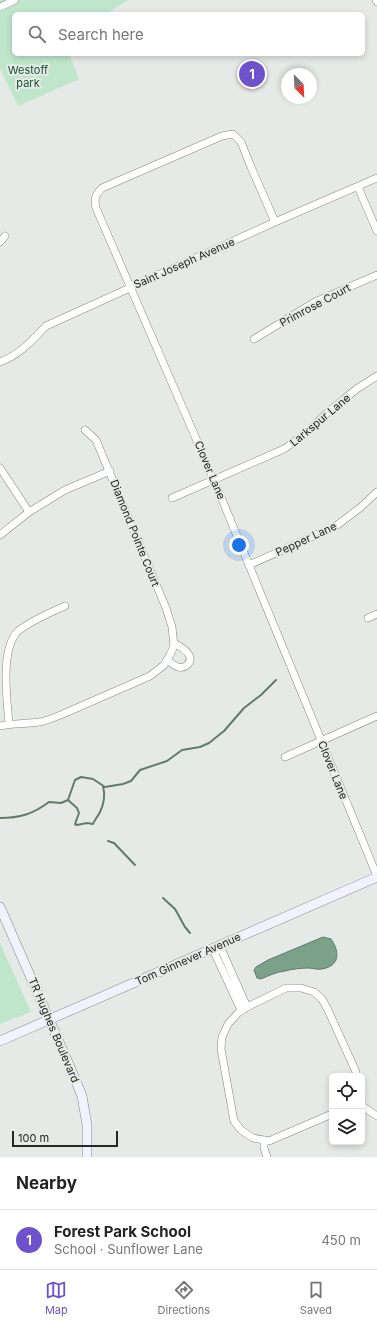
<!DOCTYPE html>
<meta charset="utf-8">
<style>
:root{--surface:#fff;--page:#f6f6f6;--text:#222;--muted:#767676;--line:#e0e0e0;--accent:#6e52cc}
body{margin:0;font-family:Inter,sans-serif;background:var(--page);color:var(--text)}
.controls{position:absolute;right:12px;bottom:12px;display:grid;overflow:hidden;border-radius:6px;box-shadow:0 2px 6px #0003}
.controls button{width:36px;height:36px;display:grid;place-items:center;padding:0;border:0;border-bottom:1px solid var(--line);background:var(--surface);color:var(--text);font:20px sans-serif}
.compass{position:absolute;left:281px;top:68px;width:36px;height:36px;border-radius:50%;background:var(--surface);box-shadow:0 2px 6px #0003;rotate:156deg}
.scale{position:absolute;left:12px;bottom:10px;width:106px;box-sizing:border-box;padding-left:4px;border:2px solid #262726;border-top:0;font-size:11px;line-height:14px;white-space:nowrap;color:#262726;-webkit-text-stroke:3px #e6eae7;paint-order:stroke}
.you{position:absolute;left:239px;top:545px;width:14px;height:14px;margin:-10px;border:3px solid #fff;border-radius:50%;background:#1a73e8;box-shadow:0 0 0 6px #1a73e833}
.badge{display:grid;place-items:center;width:26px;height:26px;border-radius:50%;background:var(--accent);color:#fff;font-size:13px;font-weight:700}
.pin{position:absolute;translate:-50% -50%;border:2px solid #fff;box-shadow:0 1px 4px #0006}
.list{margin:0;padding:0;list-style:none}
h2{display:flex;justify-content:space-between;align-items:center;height:52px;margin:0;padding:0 16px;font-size:17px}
h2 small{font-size:13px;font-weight:400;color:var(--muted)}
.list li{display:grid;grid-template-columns:26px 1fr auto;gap:12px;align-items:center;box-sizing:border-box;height:60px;padding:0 16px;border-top:1px solid var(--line)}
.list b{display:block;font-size:15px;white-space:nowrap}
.list p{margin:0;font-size:13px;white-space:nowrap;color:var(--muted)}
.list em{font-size:13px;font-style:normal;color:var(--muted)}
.icon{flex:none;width:22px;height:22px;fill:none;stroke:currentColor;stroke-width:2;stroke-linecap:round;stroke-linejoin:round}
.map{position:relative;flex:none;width:377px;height:1157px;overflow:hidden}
.search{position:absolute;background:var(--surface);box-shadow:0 2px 6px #0003;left:12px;right:12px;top:12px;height:44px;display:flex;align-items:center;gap:10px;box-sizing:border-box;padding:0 14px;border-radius:6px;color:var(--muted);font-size:15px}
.sheet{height:112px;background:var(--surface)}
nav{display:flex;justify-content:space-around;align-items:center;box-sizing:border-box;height:56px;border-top:1px solid var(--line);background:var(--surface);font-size:11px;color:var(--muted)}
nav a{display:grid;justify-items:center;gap:2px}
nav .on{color:var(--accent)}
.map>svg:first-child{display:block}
.green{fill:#bfe6cb}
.water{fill:#7ba188;stroke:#627c6b}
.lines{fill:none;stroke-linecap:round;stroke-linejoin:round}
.stream{stroke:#627c6b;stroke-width:2}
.street-casing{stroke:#838784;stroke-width:8}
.secondary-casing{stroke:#838784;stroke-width:10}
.street{stroke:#fff;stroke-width:7}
.secondary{stroke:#f2f1fe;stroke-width:9}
.labels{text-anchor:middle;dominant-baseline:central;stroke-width:4;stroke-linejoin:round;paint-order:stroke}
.park-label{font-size:11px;fill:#115230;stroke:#e6eae7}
.street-label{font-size:11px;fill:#262726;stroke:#e6eae7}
</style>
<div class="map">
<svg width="377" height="1157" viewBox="0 0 377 1157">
<rect width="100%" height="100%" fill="#e6eae7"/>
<!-- green -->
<g class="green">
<path d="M0,0H128L106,14H14V54H69L79,79L18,106L0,68Z"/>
<path d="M0,943L31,1012L0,1024Z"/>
</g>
<!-- water -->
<path class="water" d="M323,937L331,939C340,952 340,966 322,969C317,970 313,968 309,968C302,968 292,969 285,971C276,972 268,976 261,979L257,978L254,970L256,967L268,960Z"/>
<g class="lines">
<!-- stream -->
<g class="stream">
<path d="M68,800L77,808L79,813L75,824L77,825L87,823L93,824C95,819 98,816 100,812C104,804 105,794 103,786"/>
<path d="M0,818C20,818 33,814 49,802L61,803L68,800L75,780L81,777L93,779L105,787L123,784L131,781L140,770L167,761L182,750L200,747L209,743L224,731L244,708L261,695L276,680"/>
<path d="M108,841L114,843L135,865"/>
<path d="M163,898L175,909L185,927L190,933"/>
</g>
<!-- street casing -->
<g class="street-casing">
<g id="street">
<path d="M376,0L377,2"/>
<path d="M0,7L15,0"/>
<path d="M358,187L377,231"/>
<path d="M275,222L251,167L241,142L233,134L222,136L102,188C95,195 94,199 96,208L214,480L377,876"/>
<path d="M0,242L5,236"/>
<path d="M254,339L315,302L377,275"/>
<path d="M0,362C20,355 32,340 46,326L275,222L377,178"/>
<path d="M0,468L29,512L65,490L110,471"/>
<path d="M172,498L284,449L305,434L327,413L344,399L358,388L377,376"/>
<path d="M0,535L29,512"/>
<path d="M249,565L336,526L361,507L377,492"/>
<path d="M368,618L377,614"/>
<path d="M167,660C170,662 174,666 178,667C185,669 193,662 189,655C186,649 179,646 174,643"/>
<path d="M9,724C7,699 0,649 18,631C32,620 49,613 65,606"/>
<path d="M0,726C13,723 26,724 39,722C47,721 55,717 63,714L150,676L164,665L170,655L174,646L172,627L166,608L96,440L85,430"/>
<path d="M285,757L377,716"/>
<path d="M241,1010L215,954L216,947L222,951L247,1007"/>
<path d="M362,1106L377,1116"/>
<path d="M332,1114L269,1141L253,1138L241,1130L234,1121L221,1049L222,1037L228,1024L238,1013L247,1007L286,988H301L314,992L322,999L328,1010L356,1072V1076"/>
<path d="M264,1140V1148L267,1157"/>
</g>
</g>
<!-- secondary casing -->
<g class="secondary-casing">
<g id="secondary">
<path d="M0,907L70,1067L82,1096L87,1125V1157"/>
<path d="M0,1041L377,877"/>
</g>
</g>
<!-- street -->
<use href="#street" class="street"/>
<!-- secondary -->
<use href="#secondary" class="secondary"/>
</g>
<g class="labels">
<!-- park labels -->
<g class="park-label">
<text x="28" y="70">Westoff<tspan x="28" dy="13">park</tspan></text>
</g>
<!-- street labels -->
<g class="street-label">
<text transform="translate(184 263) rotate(-24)">Saint Joseph Avenue</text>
<text transform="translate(315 305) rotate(-28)">Primrose Court</text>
<text transform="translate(320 420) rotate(-40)">Larkspur Lane</text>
<text transform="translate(210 470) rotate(67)">Clover Lane</text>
<text transform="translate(135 533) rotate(68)">Diamond Pointe Court</text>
<text transform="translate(306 539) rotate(-25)">Pepper Lane</text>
<text transform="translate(333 770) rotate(68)">Clover Lane</text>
<text transform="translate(188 959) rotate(-24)">Tom Ginnever Avenue</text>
<text transform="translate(54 1030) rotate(67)">TR Hughes Boulevard</text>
</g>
</g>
</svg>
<div class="controls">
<button><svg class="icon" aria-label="locate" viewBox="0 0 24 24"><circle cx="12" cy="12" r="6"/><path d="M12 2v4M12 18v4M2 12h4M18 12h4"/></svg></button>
<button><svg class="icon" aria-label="layers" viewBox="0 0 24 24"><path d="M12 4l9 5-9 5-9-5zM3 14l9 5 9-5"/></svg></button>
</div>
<svg class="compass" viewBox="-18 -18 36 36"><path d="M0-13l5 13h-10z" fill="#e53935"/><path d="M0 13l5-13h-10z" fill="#767676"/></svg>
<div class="scale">100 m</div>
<div class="you"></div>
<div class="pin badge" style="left:252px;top:74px">1</div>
<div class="search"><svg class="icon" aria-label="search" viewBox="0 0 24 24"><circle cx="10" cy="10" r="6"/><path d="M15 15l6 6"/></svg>Search here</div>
</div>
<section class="sheet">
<h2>Nearby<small></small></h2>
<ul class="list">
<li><span class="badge">1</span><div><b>Forest Park School</b><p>School · Sunflower Lane</p></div><em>450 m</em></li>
</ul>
</section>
<nav>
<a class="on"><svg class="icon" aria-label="map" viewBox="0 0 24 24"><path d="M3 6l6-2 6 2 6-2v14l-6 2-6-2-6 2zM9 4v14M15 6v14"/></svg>Map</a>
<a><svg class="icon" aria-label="directions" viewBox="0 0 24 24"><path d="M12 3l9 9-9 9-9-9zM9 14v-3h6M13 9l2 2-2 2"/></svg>Directions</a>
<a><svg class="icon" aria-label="saved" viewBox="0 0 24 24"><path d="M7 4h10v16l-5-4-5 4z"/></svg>Saved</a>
</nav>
